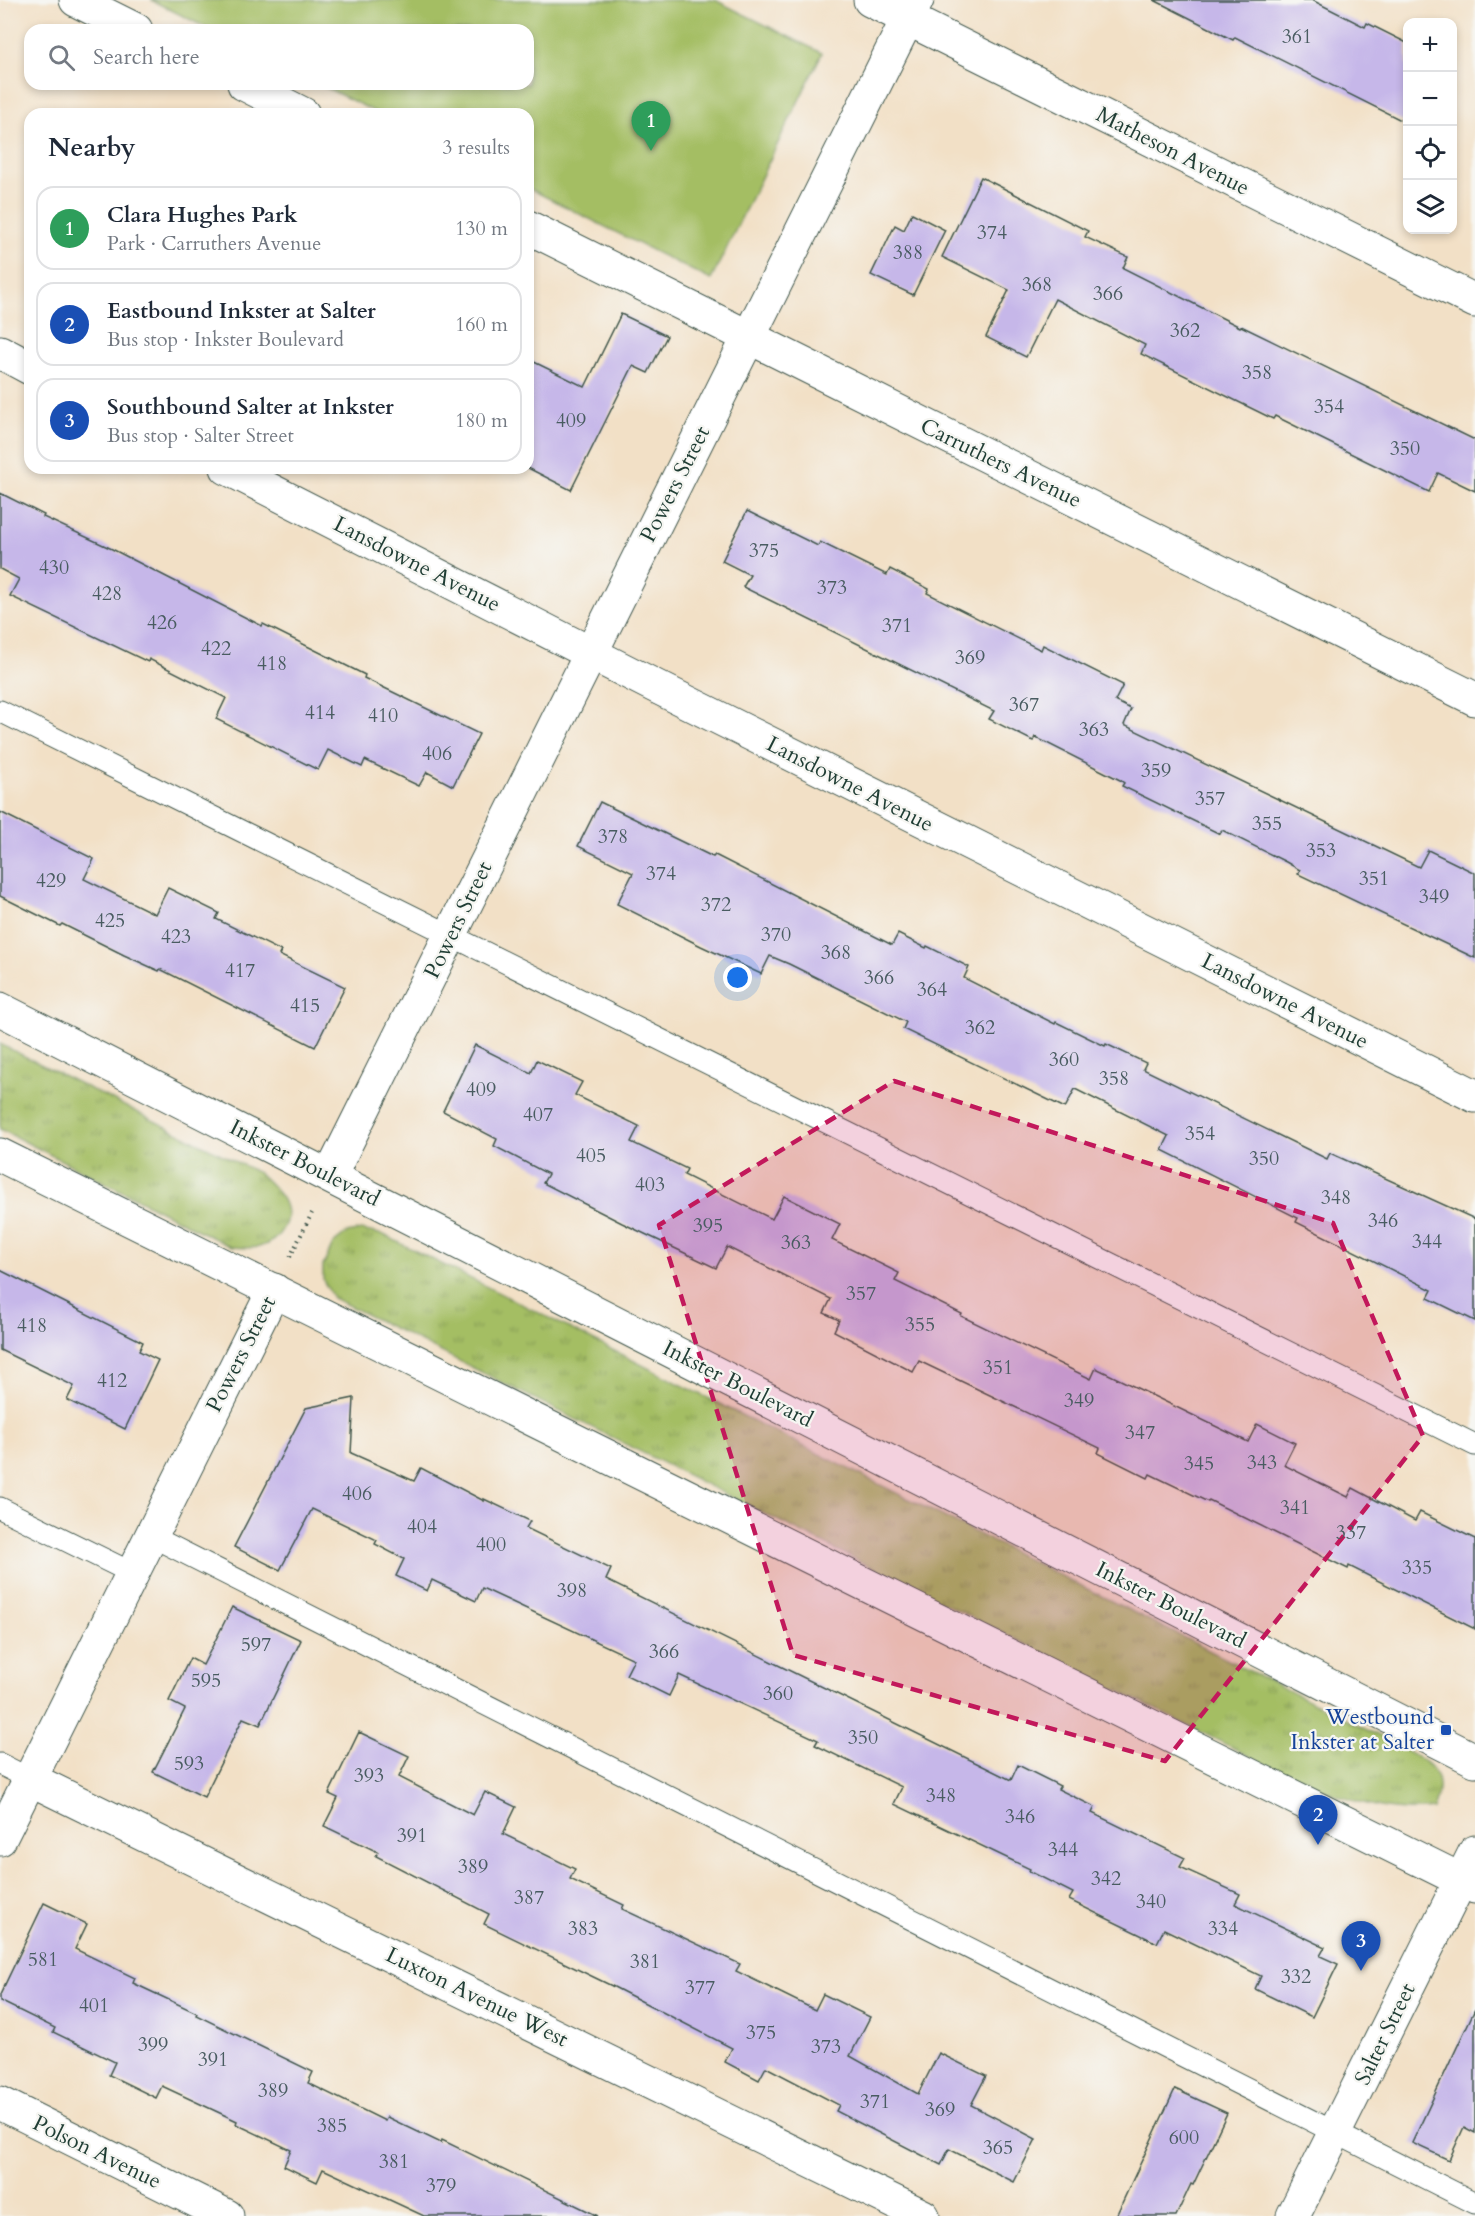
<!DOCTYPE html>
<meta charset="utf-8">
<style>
:root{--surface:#fff;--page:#f6f6f7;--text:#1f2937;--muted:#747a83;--line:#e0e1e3;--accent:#1f6fb2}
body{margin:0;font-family:Cardo,serif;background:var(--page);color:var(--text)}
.controls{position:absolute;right:18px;top:18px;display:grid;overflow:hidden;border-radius:12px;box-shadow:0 3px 9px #0003}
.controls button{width:54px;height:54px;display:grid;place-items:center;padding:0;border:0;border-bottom:2px solid var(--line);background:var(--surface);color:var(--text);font:30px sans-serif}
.you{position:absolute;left:738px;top:978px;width:21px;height:21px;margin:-15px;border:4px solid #fff;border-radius:50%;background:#1a73e8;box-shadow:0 0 0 9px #1a73e833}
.badge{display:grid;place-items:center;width:39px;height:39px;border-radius:50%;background:var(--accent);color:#fff;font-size:20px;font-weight:700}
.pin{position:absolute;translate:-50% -50px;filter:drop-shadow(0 2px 3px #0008)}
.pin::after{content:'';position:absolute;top:32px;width:21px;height:18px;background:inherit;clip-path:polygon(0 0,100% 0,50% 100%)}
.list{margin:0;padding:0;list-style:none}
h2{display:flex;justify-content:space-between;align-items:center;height:78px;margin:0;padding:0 24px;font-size:26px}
h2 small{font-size:20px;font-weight:400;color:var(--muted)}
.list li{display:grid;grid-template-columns:39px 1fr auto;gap:18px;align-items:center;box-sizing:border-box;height:84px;margin:0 12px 12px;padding:0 12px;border:2px solid var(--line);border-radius:18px}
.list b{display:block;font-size:22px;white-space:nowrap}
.list p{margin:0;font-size:20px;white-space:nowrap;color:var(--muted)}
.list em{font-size:20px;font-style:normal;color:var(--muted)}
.icon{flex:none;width:33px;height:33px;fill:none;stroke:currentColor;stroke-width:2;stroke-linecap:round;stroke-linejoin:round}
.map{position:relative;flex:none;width:1475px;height:2216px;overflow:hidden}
.search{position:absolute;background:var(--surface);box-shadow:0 3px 9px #0003;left:24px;top:24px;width:510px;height:66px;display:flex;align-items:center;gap:15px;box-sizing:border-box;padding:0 21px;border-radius:18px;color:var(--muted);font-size:22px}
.panel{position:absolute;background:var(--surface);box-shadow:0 3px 9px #0003;left:24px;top:108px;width:510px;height:366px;border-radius:18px}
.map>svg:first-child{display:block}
.grass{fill:url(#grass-tufts);stroke:#627e4c;stroke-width:1.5}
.park{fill:#a4be64;stroke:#627e4c;stroke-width:1.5}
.building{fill:#c6b7e9}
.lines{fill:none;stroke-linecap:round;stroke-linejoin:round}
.lane-casing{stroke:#3f554a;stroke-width:23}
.street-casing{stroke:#3f554a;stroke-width:35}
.secondary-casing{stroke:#3f554a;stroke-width:35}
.path{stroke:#3f554a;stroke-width:4;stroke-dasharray:1.5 4.5;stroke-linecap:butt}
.lane{stroke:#fff;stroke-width:21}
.street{stroke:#fff;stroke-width:33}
.secondary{stroke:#fff;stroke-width:33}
.marked{fill:#c2185b;fill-opacity:0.2;stroke:#c2185b;stroke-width:4.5;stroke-dasharray:12 8;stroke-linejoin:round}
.transit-dot{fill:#1a4fb4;stroke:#f6f6f2;stroke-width:2}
.labels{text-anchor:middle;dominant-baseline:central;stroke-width:4.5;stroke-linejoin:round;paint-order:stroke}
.number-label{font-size:20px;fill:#495c61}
.street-label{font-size:22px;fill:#1f3d34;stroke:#f6f6f2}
.transit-label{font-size:22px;fill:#164399;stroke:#f6f6f2;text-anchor:end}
</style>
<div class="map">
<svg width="1475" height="2216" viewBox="0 0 1475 2216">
<defs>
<pattern id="grass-tufts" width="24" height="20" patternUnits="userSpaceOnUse" patternTransform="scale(1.5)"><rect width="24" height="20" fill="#a4be64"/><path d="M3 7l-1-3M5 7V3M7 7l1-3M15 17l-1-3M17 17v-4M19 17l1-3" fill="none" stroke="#859c53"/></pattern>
</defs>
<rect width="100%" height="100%" fill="#f6f6f2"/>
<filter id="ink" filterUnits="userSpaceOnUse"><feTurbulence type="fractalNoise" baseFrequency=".0167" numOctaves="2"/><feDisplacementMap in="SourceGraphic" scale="12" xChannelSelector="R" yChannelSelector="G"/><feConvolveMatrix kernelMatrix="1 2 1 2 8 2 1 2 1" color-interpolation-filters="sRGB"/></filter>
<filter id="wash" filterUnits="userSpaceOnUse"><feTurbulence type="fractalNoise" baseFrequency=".008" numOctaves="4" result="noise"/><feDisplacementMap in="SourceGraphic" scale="24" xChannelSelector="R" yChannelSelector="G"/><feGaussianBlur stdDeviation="1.35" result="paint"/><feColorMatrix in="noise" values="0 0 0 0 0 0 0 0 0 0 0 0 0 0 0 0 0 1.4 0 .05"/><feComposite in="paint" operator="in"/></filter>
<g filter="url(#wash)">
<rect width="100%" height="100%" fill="#f2e0c6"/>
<!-- grass -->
<g class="grass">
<path d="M0,1044L259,1173C274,1187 296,1206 283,1228C277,1239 271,1243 259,1247C250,1249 239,1247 231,1247L0,1129Z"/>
<path d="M361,1230L384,1235L1397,1745C1414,1755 1441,1766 1438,1790C1438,1796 1435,1803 1433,1809C1393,1815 1351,1800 1313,1788L333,1298L323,1280V1266L333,1244L347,1233Z"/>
</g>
<!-- park -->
<path class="park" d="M151,0H715L822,53L711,280L528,188V114H379L319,84H528V30H211Z"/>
<g id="blocks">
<!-- building -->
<g class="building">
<path d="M1154,0H1312L1365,27L1367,23L1407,43V123L1235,37L1233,40Z"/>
<path d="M981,177L1088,231L1085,237L1128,257L1123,268L1240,327L1241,326L1475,440V491L1438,473L1429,492L1275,416L1273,419L1141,354L1145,345L1055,299L1026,357L986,337L1009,290L942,257Z"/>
<path d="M912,213L945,230L913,295L871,275L895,225L904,230Z"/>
<path d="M621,314L667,336L648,373L633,366L571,490L528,468V359L585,387Z"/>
<path d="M0,493L44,515L43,517L112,549L262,626L263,624L365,675L364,678L479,734L453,786L427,772L419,786L365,760L362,767L328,750L318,770L216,719L226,698L149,659L148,662L10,596L19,579L0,569Z"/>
<path d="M747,511L818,546L820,542L887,575L890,569L929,589L927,593L1041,650L1043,645L1123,685L1115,701L1131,709L1124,725L1419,867L1428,850L1475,873V958L1298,874L1300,870L1286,862L1222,830L1220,834L1122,786L1124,783L1120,780L1035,737L1033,741L989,719L994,711L743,587L750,575L722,561Z"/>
<path d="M600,802L713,857L715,855L892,945L898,934L926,948L927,946L969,967L964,978L1055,1024L1056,1022L1105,1046L1106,1044L1146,1063L1143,1069L1327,1159L1330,1153L1475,1219V1321L1428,1298L1432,1290L1296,1222L1298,1218L1162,1150L1169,1136L1075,1089L1065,1108L903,1029L906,1022L789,964L770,956L761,974L701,946L617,904L633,873L578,846Z"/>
<path d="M0,812L94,859L84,879L155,914L168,888L219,913L216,919L281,951L279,955L345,987L315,1047L160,969L159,971L124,955L62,924L60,926L0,896Z"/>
<path d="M475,1045L531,1073L537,1060L582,1082L575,1095L639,1126L631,1142L687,1169L684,1175L772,1219L784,1196L840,1224L832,1240L899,1273L895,1281L962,1314L961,1316L1091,1379L1096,1368L1248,1442L1257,1424L1295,1443L1284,1465L1348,1497L1353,1488L1415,1521L1420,1512L1475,1539V1629L1349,1566L1348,1569L1209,1500L1208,1502L1150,1474L1148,1478L1098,1453L1100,1448L919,1361L913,1372L834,1331L839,1320L824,1313L831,1299L727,1247L716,1268L622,1223L543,1183L548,1174L494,1146L497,1139L443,1111Z"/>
<path d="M0,1270L143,1342L139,1351L158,1360L125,1429L67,1400L74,1386L0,1350Z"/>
<path d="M354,1398L351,1453L414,1481L421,1468L484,1501V1499L530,1521L526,1528L611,1569L606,1580L1011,1780L1018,1765L1060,1786L1058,1789L1095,1807L1092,1813L1185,1858L1180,1867L1240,1894L1235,1904L1325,1947L1320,1956L1338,1964L1312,2017L1255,1989L1261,1976L1164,1929L1157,1943L1069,1900L1073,1893L1029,1871L1030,1869L894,1804L902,1787L815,1745L818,1740L679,1675L669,1696L626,1675L634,1659L482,1588L476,1601L432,1580L427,1591L396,1576L404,1559L375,1544L377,1540L312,1509L280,1570L234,1547L306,1408Z"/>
<path d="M232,1607L301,1640L260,1725L243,1718L204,1797L153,1772L185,1709L169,1701L190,1658L203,1665Z"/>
<path d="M359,1732L409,1756L399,1777L473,1815L485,1792L516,1807L503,1834L575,1869L570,1879L624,1905L622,1909L740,1964L736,1971L815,2010L823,1994L870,2017L850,2056L918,2094L939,2053L986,2076L971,2105L1036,2139L1014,2182L949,2149L941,2165L836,2111L839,2105L766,2067L759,2080L725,2062L732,2048L612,1986L484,1924L489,1914L376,1856L378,1852L324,1826L338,1798L329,1794Z"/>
<path d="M44,1903L87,1924L75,1949L135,1978L133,1983L197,2013L196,2015L313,2072L308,2083L385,2121L387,2117L441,2143L442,2140L598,2216H424L323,2169L317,2182L284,2166L291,2150L236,2124L237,2121L162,2086L156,2098L109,2075L115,2062L53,2032L55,2028L0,2001V1995Z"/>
<path d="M1475,2009V2133L1464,2127L1449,2160L1412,2143Z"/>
<path d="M1175,2089L1227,2113L1193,2185L1191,2184L1176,2216H1116Z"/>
</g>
</g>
</g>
<g filter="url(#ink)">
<use href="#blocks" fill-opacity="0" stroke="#3f554a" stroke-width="1.5"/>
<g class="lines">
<!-- lane casing -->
<g class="lane-casing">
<g id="lane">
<path d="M0,711L1475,1445"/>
<path d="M0,1508L132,1573"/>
<path d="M151,1536L1475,2203"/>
<path d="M0,1764L30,1779"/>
</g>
</g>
<!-- street casing -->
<g class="street-casing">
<g id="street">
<path d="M76,0L136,30"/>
<path d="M870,0L1475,301"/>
<path d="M244,84L303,114"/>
<path d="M528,227L1475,699"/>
<path d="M0,352L30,368"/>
<path d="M227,468L655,686L1475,1096"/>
<path d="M330,1176L917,0"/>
<path d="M30,1779L923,2216"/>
<path d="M0,1839L274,1290"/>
<path d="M0,2103L227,2216"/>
</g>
</g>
<!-- secondary casing -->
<g class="secondary-casing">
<g id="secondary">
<path d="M0,1009L1475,1760"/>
<path d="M0,1155L1475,1887"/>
<path d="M1293,2216L1475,1852"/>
</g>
</g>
<!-- path -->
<path class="path" d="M290,1257L312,1213"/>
<!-- lane -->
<use href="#lane" class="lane"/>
<!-- street -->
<use href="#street" class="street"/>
<!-- secondary -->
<use href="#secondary" class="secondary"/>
</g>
</g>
<!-- marked area -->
<path class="marked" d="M894,1081L1333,1223L1423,1436L1165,1761L793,1655L659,1225Z"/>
<!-- markers -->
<rect class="transit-dot" x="1440" y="1724" width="12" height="12" rx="3"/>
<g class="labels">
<!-- number labels -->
<g class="number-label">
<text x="1297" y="36">361</text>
<text x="992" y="232">374</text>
<text x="908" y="252">388</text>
<text x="1037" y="284">368</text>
<text x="1108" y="293">366</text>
<text x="1185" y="330">362</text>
<text x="1257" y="372">358</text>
<text x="1329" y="406">354</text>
<text x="571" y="420">409</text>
<text x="1405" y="448">350</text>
<text x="764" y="550">375</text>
<text x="54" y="567">430</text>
<text x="832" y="587">373</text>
<text x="107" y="593">428</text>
<text x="162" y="622">426</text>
<text x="897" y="625">371</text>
<text x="216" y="648">422</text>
<text x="970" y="657">369</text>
<text x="272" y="663">418</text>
<text x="1024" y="704">367</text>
<text x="320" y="712">414</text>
<text x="383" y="715">410</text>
<text x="1094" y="729">363</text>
<text x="437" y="753">406</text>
<text x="1156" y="770">359</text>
<text x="1210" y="798">357</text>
<text x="1267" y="823">355</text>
<text x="613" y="836">378</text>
<text x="1321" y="850">353</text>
<text x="661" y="873">374</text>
<text x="1374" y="878">351</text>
<text x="51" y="880">429</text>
<text x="1434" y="896">349</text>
<text x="716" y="904">372</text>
<text x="110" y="920">425</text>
<text x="776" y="934">370</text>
<text x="176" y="936">423</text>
<text x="836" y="952">368</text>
<text x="240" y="970">417</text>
<text x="879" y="977">366</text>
<text x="932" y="989">364</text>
<text x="305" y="1005">415</text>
<text x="980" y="1027">362</text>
<text x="1064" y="1059">360</text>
<text x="1114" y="1078">358</text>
<text x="481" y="1089">409</text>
<text x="538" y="1114">407</text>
<text x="1200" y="1133">354</text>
<text x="591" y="1155">405</text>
<text x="1264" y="1158">350</text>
<text x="650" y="1184">403</text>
<text x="1336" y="1197">348</text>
<text x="1383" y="1220">346</text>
<text x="708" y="1225">395</text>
<text x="1427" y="1241">344</text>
<text x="796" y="1242">363</text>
<text x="861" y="1293">357</text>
<text x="920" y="1324">355</text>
<text x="32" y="1325">418</text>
<text x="998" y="1367">351</text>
<text x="112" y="1380">412</text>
<text x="1079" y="1400">349</text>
<text x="1140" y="1432">347</text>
<text x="1262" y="1462">343</text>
<text x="1199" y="1463">345</text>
<text x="357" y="1493">406</text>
<text x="1295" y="1507">341</text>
<text x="422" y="1526">404</text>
<text x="1351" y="1532">337</text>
<text x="491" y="1544">400</text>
<text x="1417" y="1567">335</text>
<text x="572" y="1590">398</text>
<text x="256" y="1644">597</text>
<text x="664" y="1651">366</text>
<text x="206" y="1680">595</text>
<text x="778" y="1693">360</text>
<text x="863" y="1737">350</text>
<text x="189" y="1763">593</text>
<text x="369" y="1775">393</text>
<text x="941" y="1795">348</text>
<text x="1020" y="1816">346</text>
<text x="412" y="1835">391</text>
<text x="1063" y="1849">344</text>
<text x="473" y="1866">389</text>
<text x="1106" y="1878">342</text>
<text x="529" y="1897">387</text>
<text x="1151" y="1901">340</text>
<text x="583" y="1928">383</text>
<text x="1223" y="1928">334</text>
<text x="43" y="1959">581</text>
<text x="645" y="1961">381</text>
<text x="1296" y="1976">332</text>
<text x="700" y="1987">377</text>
<text x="94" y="2005">401</text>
<text x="761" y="2032">375</text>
<text x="153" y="2044">399</text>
<text x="826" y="2046">373</text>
<text x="213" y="2059">391</text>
<text x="273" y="2090">389</text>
<text x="875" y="2101">371</text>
<text x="940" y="2109">369</text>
<text x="332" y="2125">385</text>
<text x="1184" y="2137">600</text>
<text x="998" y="2147">365</text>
<text x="394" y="2161">381</text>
<text x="441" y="2185">379</text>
</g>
<!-- street labels -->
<g class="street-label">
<text transform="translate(1173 151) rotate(27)">Matheson Avenue</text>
<text transform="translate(1001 463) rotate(26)">Carruthers Avenue</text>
<text transform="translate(675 484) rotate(-63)">Powers Street</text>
<text transform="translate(417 564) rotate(27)">Lansdowne Avenue</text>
<text transform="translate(850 784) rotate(27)">Lansdowne Avenue</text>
<text transform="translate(458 920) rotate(-64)">Powers Street</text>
<text transform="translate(1285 1001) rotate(27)">Lansdowne Avenue</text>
<text transform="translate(305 1163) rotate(27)">Inkster Boulevard</text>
<text transform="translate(241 1354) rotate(-63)">Powers Street</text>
<text transform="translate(738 1384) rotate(27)">Inkster Boulevard</text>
<text transform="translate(1171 1605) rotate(27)">Inkster Boulevard</text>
<text transform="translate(477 1997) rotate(26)">Luxton Avenue West</text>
<text transform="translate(1385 2034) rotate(-64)">Salter Street</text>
<text transform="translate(97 2152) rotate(26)">Polson Avenue</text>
</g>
<!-- transit labels -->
<g class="transit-label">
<text x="1434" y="1717">Westbound<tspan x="1434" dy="25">Inkster at Salter</tspan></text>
</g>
</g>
</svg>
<div class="controls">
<button>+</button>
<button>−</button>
<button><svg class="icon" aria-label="locate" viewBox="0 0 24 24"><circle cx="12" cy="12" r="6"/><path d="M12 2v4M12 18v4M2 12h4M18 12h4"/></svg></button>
<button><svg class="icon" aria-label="layers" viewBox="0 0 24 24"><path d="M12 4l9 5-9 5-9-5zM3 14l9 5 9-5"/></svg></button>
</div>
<div class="you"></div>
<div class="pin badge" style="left:651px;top:151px;background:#2e9e5b">1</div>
<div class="pin badge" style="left:1318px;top:1845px;background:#1a4fb4">2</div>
<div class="pin badge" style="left:1361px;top:1971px;background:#1a4fb4">3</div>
<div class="search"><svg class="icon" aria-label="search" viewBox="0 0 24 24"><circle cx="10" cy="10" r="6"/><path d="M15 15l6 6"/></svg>Search here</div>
<section class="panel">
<h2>Nearby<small>3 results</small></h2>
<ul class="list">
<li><span class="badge" style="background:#2e9e5b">1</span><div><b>Clara Hughes Park</b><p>Park · Carruthers Avenue</p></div><em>130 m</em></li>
<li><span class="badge" style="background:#1a4fb4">2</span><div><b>Eastbound Inkster at Salter</b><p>Bus stop · Inkster Boulevard</p></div><em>160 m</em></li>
<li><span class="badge" style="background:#1a4fb4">3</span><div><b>Southbound Salter at Inkster</b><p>Bus stop · Salter Street</p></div><em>180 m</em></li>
</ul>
</section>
</div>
